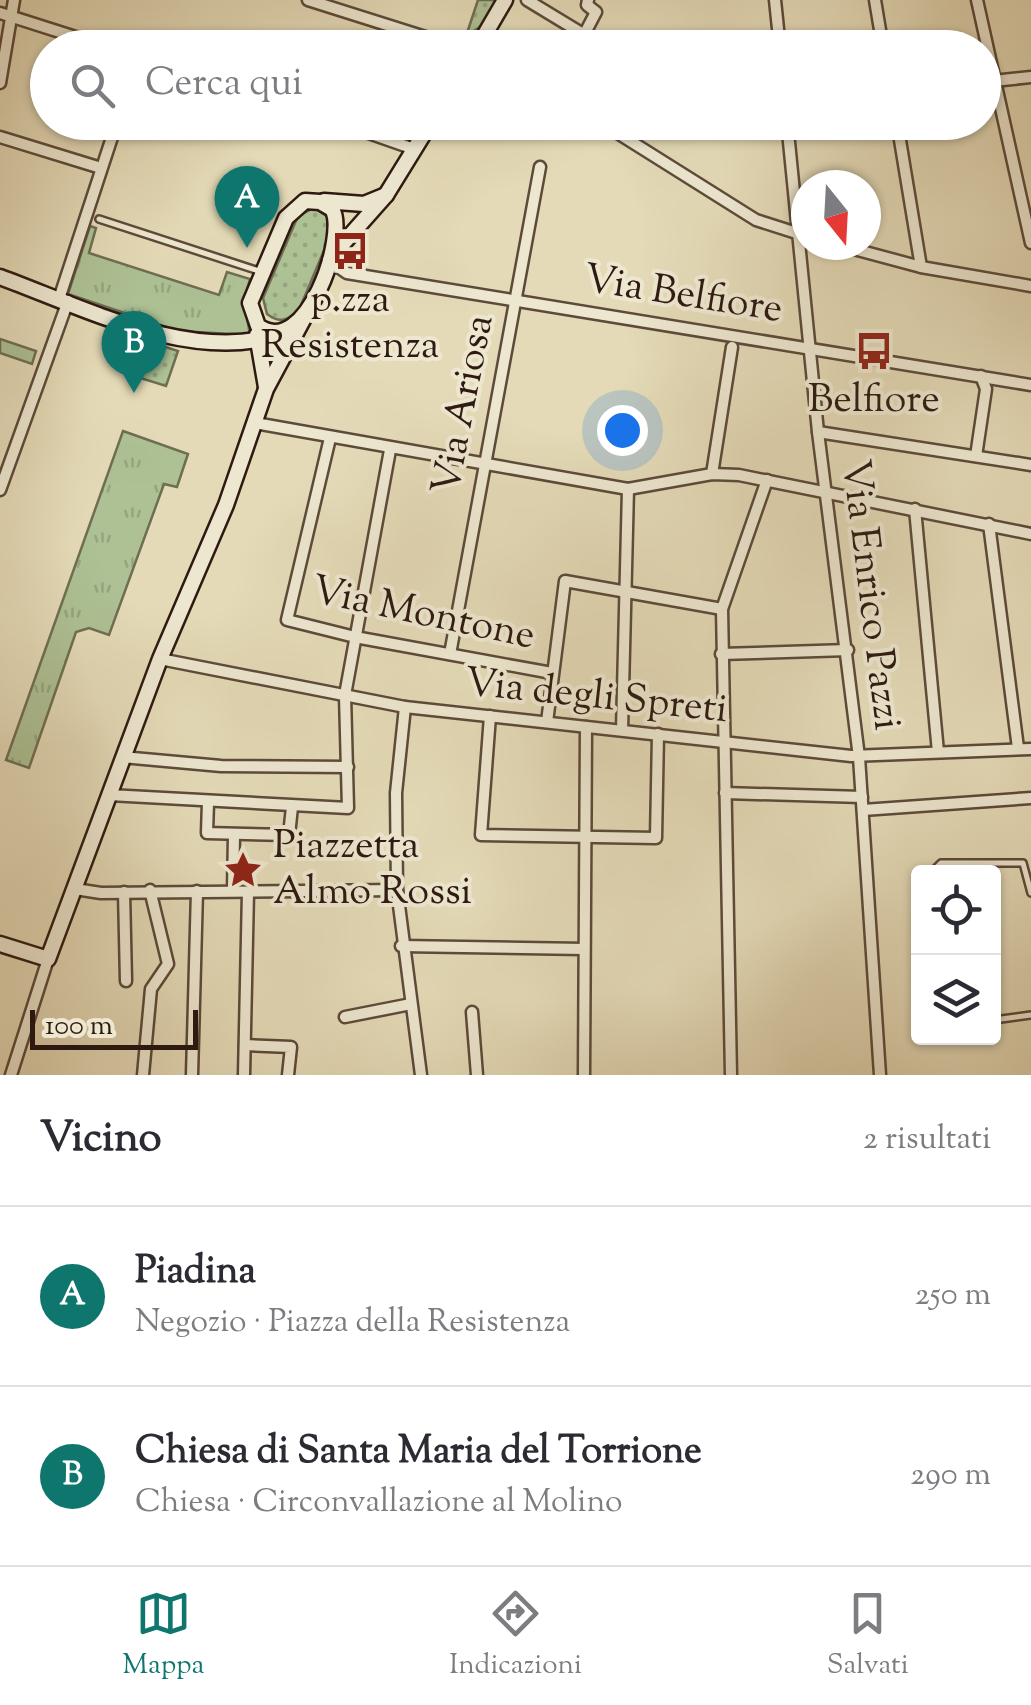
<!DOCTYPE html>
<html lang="it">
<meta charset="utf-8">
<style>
:root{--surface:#fff;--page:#f7f7f7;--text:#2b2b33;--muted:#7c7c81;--line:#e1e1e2;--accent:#0f766e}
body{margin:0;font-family:"Sorts Mill Goudy",serif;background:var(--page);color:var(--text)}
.controls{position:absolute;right:30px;bottom:30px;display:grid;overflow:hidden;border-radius:10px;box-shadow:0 2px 8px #0004}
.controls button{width:90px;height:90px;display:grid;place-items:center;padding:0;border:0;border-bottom:2px solid var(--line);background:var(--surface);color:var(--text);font:50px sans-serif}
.compass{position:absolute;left:791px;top:170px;width:90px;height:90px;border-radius:50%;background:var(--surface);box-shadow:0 2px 8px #0004;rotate:162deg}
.scale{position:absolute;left:30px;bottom:25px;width:168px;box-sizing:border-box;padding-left:10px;border:5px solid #2e1a11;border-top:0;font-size:28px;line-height:35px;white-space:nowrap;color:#2e1a11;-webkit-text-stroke:8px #ede7d0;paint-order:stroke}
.you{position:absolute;left:622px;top:430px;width:35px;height:35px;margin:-25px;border:8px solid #fff;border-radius:50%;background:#1a73e8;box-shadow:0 0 0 15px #1a73e833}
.badge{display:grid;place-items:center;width:65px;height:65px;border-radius:50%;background:var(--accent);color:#fff;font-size:32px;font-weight:700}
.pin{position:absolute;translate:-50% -82px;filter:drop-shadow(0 2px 5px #0008)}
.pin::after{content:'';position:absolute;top:52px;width:35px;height:30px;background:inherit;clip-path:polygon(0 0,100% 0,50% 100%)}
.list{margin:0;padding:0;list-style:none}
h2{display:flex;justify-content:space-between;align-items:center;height:130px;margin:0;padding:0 40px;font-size:42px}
h2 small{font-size:32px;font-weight:400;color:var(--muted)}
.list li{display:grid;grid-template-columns:65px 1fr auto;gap:30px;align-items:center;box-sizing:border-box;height:180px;padding:0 40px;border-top:2px solid var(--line)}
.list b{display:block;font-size:38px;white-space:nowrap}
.list p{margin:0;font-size:32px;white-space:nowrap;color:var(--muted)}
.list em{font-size:32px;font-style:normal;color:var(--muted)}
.icon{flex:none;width:55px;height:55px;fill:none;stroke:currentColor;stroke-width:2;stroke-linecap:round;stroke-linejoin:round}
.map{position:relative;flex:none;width:1031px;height:1075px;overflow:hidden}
.search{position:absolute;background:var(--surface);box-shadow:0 2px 8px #0004;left:30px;right:30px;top:30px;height:110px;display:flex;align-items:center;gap:25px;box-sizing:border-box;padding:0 35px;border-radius:55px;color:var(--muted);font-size:38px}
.sheet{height:490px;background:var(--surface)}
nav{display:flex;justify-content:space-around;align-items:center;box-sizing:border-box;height:140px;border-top:2px solid var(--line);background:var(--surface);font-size:28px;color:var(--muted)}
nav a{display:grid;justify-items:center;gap:5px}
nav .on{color:var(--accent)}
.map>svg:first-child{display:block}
.grass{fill:url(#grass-dots);stroke:#6e6e52;stroke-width:2.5}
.park{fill:url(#park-tufts);stroke:#6e6e52;stroke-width:2.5}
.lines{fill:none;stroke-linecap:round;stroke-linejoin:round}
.lane-casing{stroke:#5c4a3a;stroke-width:10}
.street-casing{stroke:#5c4a3a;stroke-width:15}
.secondary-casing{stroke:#2e1a11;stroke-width:19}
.lane{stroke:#ede7d0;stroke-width:5}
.street{stroke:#ede7d0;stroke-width:10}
.secondary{stroke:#ede7d0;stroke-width:14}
.labels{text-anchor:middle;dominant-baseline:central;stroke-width:8;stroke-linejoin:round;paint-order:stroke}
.street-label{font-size:40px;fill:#2e1a11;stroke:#ede7d0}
.poi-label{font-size:40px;fill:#2e1a11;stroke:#ede7d0}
</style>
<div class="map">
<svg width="1031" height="1075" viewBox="0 0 1031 1075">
<defs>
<pattern id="grass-dots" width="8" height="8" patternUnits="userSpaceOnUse" patternTransform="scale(2.5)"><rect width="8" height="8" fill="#adc194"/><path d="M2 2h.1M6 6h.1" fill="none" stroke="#95a57f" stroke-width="1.8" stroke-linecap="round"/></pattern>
<pattern id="park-tufts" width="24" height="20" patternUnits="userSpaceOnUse" patternTransform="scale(2.5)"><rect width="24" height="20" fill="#adc194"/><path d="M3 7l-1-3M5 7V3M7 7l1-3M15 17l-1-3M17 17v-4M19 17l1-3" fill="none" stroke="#95a57f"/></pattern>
</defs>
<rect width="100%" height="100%" fill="#e4dab7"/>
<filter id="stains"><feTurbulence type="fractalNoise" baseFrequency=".002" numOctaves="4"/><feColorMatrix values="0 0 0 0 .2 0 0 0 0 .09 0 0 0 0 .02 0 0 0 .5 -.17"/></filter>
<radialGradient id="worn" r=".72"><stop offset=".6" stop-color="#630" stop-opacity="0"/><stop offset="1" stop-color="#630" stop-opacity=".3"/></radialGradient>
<!-- grass -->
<g class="grass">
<path d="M478,0H497L483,25L466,36Z"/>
<path d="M314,208L330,218V236L299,310C288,320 280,324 267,314L263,298L298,216Z"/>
<path d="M132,336L178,351L166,386L121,372Z"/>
</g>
<!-- park -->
<g class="park">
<path d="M90,226L96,228L89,253L219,295L227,272L250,279L244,300L250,335L178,331L68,294Z"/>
<path d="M0,339L36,351L32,364L0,353Z"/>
<path d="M123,431L188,454L177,487L164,484L109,635L89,628L76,632L29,768L6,760Z"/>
</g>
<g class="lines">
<!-- lane casing -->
<g class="lane-casing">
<g id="lane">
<path d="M99,219L259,271"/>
<path d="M932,872L941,863H1023L1031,893"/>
<path d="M994,1020L1031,1015"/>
</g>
</g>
<!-- street casing -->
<g class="street-casing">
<g id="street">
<path d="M308,0L460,48"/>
<path d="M527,0L606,48"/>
<path d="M775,0L780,48"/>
<path d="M875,0L883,48"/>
<path d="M977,0L1031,243"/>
<path d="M0,13L110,48"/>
<path d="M585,33L596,12L587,5L588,0"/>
<path d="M984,82L1031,77"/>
<path d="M0,83L14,0"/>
<path d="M337,122L414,149"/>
<path d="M600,122L756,220L806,236"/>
<path d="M787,122L818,432L859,757L880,1075"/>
<path d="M897,122L921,267"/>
<path d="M0,137L101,168"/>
<path d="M839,245L921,267L1031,286"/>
<path d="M328,260L347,273L1031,385"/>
<path d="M59,299L117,122"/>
<path d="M255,423L628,489L712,474L739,475L1031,534"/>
<path d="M818,432L1031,465"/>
<path d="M330,438L287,620L355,637L552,673"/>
<path d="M976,456L986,389L981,376"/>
<path d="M712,474L732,347"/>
<path d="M0,490L68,301"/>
<path d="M915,509L938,752"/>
<path d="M989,524L1018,748"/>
<path d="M450,654L540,167"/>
<path d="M721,654L848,650"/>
<path d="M160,659L405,707L851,756L1031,749"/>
<path d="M405,707L396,793L397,890L421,1075"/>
<path d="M490,716L481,835L656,838L658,734"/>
<path d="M547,722L565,581L722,609"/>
<path d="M622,730L628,489"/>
<path d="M122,757L221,766L348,767"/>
<path d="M725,793L862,797"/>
<path d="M109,795L348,808L345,695L390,450"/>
<path d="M208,802L207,833L289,835L292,807"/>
<path d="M863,810L1031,798"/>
<path d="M75,889L101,893L397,890"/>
<path d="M233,890L234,836"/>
<path d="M124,892L126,981"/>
<path d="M401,946L584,949"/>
<path d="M472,1012L477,1075"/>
<path d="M345,1017L411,1004"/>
<path d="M245,1045L291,1047L288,1075"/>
<path d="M11,1075L48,959"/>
<path d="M143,1075L151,989L168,964L150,890"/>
<path d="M192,1075L197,891"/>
<path d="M244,1075L248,892"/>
<path d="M584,1075L586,727"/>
<path d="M731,1075L722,609L767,480"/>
</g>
</g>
<!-- secondary casing -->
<g class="secondary-casing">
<g id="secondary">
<path d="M477,48L505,0"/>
<path d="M305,201L320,202L332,209C348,234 306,361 258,326L250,303L286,218Z"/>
<path d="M324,201L364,204L386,195"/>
<path d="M332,256L386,195L431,122"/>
<path d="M0,277C82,307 190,363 278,335"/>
<path d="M257,335L266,387"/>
<path d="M0,944L48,959L160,659L226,505L266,389L304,318"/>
</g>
</g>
<!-- lane -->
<use href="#lane" class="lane"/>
<!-- street -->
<use href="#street" class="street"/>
<!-- secondary -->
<use href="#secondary" class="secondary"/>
</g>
<!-- icons -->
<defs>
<g id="bus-bare" transform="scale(3)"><path d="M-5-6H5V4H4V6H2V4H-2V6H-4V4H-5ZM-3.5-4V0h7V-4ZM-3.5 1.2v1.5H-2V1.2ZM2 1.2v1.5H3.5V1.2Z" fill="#8f2418" stroke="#ede7d0" stroke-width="2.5" paint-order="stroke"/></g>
<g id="sight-bare" transform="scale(3)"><path d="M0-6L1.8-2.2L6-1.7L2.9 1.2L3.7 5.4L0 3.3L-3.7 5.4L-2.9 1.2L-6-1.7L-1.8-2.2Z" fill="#8f2418" stroke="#ede7d0" stroke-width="2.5" paint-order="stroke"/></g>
</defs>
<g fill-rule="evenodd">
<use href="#bus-bare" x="350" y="251"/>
<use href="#bus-bare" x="874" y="351"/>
<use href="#sight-bare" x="243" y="870"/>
</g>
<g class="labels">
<!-- street labels -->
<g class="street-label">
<text transform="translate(683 296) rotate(9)">Via Belfiore</text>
<text transform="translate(465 405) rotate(-79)">Via Ariosa</text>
<text transform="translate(869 595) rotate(83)">Via Enrico Pazzi</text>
<text transform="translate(423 615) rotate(12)">Via Montone</text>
<text transform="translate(596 698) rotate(6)">Via degli Spreti</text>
</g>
<!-- poi labels -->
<g class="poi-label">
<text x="350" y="301">p.zza<tspan x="350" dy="46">Resistenza</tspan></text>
<text x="874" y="401">Belfiore</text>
<text x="273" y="847" text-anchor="start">Piazzetta<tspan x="273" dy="46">Almo Rossi</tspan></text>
</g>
</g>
<rect width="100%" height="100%" filter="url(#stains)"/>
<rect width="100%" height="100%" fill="url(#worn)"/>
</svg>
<div class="controls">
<button><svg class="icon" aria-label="locate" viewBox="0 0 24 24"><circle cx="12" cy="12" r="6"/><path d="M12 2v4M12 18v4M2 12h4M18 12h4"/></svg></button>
<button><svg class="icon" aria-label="layers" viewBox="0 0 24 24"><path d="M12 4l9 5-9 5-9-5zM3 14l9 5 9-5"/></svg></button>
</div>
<svg class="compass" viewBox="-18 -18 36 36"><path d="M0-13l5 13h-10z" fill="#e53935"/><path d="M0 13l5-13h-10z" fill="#7c7c81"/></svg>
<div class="scale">100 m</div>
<div class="you"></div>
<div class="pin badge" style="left:247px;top:248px">A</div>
<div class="pin badge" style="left:134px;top:393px">B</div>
<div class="search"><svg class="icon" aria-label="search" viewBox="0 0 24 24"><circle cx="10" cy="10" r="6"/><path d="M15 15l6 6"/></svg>Cerca qui</div>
</div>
<section class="sheet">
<h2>Vicino<small>2 risultati</small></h2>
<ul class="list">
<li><span class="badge">A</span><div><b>Piadina</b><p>Negozio · Piazza della Resistenza</p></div><em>250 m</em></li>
<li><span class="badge">B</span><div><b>Chiesa di Santa Maria del Torrione</b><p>Chiesa · Circonvallazione al Molino</p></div><em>290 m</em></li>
</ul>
</section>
<nav>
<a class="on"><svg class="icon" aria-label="map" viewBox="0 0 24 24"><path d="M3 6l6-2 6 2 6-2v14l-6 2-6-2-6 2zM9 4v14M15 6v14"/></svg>Mappa</a>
<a><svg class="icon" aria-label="directions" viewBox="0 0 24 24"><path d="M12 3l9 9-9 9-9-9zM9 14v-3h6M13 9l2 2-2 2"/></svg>Indicazioni</a>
<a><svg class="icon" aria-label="saved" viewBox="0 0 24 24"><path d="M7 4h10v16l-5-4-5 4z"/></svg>Salvati</a>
</nav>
